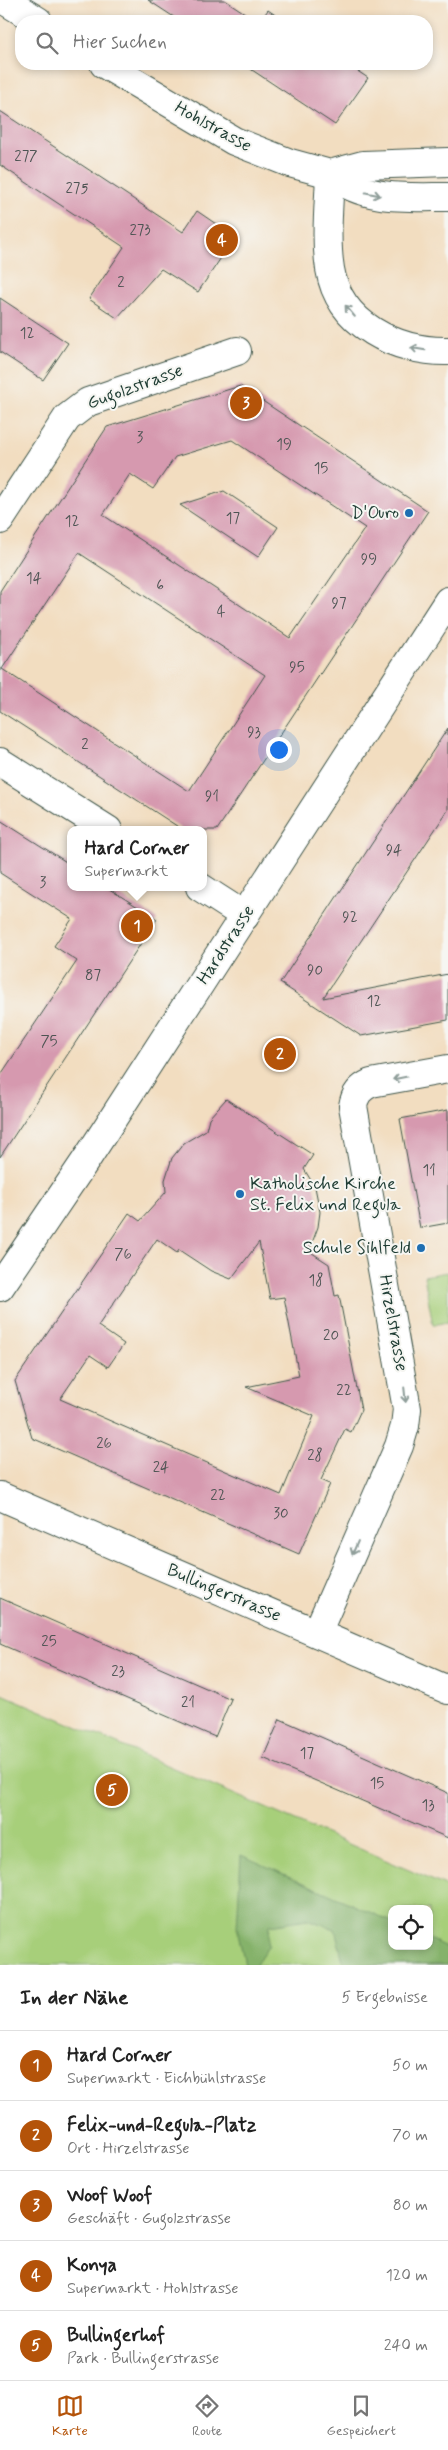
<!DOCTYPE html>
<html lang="de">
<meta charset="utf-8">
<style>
:root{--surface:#fff;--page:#f2f2f2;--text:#222;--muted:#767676;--line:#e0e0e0;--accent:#b45309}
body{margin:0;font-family:Mynerve,sans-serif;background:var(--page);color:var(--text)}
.controls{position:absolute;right:15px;bottom:15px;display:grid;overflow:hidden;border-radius:10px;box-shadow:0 2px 8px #0003}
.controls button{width:45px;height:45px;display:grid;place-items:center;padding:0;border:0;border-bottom:1px solid var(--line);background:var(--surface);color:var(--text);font:25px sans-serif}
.you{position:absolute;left:278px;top:749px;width:18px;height:18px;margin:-12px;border:4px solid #fff;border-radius:50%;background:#1a73e8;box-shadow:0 0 0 8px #1a73e833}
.badge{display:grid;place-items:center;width:32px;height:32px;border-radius:50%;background:var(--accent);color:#fff;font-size:16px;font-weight:700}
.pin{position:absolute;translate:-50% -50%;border:2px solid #fff;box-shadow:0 1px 5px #0006}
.popup{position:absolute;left:67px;top:826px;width:140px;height:65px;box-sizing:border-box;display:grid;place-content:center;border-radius:10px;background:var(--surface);filter:drop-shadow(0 1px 4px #0005);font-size:16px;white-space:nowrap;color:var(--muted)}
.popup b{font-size:19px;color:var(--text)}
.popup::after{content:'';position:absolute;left:50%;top:100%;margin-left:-10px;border:10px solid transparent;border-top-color:var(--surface)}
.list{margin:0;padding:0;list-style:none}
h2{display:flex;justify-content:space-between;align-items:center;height:65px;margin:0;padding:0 20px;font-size:21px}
h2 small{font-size:16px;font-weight:400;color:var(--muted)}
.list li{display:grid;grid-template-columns:32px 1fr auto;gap:15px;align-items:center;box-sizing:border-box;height:70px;padding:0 20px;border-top:1px solid var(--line)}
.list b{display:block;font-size:19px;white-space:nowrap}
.list p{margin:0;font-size:16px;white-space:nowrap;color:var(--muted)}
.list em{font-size:16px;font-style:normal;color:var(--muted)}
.icon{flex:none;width:28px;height:28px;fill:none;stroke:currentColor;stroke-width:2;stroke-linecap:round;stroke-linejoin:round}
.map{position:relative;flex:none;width:448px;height:1965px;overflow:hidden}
.search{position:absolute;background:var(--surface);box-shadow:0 2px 8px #0003;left:15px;right:15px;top:15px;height:55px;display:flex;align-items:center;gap:12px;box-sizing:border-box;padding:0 18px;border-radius:20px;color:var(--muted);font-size:19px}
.sheet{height:415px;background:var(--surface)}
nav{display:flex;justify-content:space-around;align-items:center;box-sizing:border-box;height:70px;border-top:1px solid var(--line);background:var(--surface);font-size:14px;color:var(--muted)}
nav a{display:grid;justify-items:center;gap:2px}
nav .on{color:var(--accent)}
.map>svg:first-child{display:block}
.green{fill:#a7cf7a;stroke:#638657;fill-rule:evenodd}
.forest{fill:#85b26a;stroke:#52784f}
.building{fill:#d699af;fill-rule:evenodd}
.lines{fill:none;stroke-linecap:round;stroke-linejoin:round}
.minor-casing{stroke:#3f5549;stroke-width:30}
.tertiary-casing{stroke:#3f5549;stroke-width:30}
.secondary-casing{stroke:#3f5549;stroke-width:30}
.primary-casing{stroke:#3f5549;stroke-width:30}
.minor{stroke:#fff;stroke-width:28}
.tertiary{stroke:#fff;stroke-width:28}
.secondary{stroke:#fff;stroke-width:28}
.primary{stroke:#fff;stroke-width:28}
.oneway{stroke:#8f9e9a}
.poi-dot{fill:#1f6fb2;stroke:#f6f6f2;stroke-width:2}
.labels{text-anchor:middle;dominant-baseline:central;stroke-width:4;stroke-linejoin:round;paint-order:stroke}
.number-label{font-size:15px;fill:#4d5453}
.street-label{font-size:18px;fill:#1f3d34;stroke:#f6f6f2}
.poi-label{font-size:18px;fill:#1f3d34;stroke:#f6f6f2;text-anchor:end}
</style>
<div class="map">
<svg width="448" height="1965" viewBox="0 0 448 1965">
<rect width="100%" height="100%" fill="#f6f6f2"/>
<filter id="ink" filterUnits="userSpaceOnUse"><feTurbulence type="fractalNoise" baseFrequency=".02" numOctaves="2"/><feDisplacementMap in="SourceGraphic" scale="10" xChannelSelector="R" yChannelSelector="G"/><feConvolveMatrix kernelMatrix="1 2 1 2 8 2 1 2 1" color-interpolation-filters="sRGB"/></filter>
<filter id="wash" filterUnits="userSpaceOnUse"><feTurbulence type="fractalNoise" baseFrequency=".0096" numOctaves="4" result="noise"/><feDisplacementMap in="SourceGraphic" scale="20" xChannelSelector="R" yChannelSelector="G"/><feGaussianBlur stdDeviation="1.12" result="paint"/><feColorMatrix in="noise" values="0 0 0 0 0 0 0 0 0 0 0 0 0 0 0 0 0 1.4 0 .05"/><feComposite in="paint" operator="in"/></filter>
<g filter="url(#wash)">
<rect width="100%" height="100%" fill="#f2ddc0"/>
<!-- green -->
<g class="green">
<path d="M448,1272V1322L433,1325L424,1276Z"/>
<path d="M0,1693L448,1887V1965H0ZM392,1909H429V1946H392Z"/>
</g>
<!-- forest -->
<path class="forest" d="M241,1855L392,1922V1946H429V1939L448,1948V1965H344L335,1929L307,1919L270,1925L268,1946L255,1965H245L237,1928Z"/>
<g id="blocks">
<!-- building -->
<g class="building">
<path d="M148,0H225L257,21H180Z"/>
<path d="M268,10L284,21H260Z"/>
<path d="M243,64H347L368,78L335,125Z"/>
<path d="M0,111L183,232L197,211L235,237L198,292L161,269L117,318L89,299L124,247L0,165Z"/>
<path d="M0,298L68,343L43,380L0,352Z"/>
<path d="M240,386L428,511L217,830H183L0,711V591L107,427ZM232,440L365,528L290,638L103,515L130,474L153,489L175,457ZM79,553L265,675L189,791L2,669Z"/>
<path d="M224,491L278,527L258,557L180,505Z"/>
<path d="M448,728V810L323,998L448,974V1020L361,1036L280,983Z"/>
<path d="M0,820L71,865V887H106L157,919L0,1157V1076L77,961L54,946L72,919L0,873Z"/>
<path d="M226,1099L313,1155L304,1169L315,1187L320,1212L318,1227L309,1251L329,1264L335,1296L339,1295L361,1410L351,1432L345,1429L321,1480L330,1484L299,1554L32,1438L15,1381L129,1213L140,1221L166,1192L165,1180L172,1158L184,1143L206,1130L209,1118ZM157,1239L177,1253L179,1250L211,1271L231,1279L259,1242L270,1299L284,1297L299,1376L246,1387L314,1416L281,1495L60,1399L90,1355L108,1367L124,1344L98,1326Z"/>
<path d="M448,1110V1223L420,1228L400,1119Z"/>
<path d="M0,1598L231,1699L215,1737L0,1644Z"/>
<path d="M280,1719L448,1793V1838L263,1758Z"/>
</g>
</g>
</g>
<g filter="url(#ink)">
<use href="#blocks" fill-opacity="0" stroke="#3f5549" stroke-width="1"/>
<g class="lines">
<!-- minor casing -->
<g class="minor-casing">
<g id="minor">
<path d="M0,520L67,418L88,402L237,351"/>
<path d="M0,762L108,830"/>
<path d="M200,887L245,916"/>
<path d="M0,1496L448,1690"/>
<path d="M317,1633L399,1446L405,1426L407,1409L353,1106C355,1094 360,1088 371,1083L448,1069"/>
</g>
</g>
<!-- tertiary casing -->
<g class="tertiary-casing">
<g id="tertiary">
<path d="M4,0L38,21"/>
<path d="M104,64L234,141L290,163L330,174L363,165L448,162"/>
</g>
</g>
<!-- secondary casing -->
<g class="secondary-casing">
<path id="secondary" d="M0,1287L88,1157L448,601"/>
</g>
<!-- primary casing -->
<g class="primary-casing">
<g id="primary">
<path d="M330,174C329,205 325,238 330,269C339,325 397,352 448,351"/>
<path d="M330,174C365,201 405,197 448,197"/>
</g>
</g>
<!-- minor -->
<use href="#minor" class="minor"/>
<!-- tertiary -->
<use href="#tertiary" class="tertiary"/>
<!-- secondary -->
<use href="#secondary" class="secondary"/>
<!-- primary -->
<use href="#primary" class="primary"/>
</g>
<!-- one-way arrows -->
<defs><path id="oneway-shaft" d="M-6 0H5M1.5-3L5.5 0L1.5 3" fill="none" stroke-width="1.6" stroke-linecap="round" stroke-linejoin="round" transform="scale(1.25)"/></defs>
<g class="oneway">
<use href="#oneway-shaft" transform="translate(373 194) rotate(12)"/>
<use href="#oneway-shaft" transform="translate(350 311) rotate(-130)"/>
<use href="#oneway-shaft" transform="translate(418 349) rotate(-170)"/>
<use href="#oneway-shaft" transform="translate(400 1078) rotate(169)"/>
<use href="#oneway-shaft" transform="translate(405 1395) rotate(84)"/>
<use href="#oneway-shaft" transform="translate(355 1548) rotate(113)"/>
</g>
</g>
<!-- markers -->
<g class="poi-dot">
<circle cx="409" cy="513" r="5"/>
<circle cx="240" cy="1194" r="5"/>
<circle cx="421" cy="1248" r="5"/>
</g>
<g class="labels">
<!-- number labels -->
<g class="number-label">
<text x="26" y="157">277</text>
<text x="77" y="189">275</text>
<text x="140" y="231">273</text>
<text x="121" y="283">2</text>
<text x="27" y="334">12</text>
<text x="140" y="438">3</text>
<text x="284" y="445">19</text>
<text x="321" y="469">15</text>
<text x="233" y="519">17</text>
<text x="72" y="522">12</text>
<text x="369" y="560">99</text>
<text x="34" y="579">14</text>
<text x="160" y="586">6</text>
<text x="339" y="604">97</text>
<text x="221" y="612">4</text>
<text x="297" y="668">95</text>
<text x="254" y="733">93</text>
<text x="85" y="745">2</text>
<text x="212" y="797">91</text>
<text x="394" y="851">94</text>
<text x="43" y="883">3</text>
<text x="350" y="918">92</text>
<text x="315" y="971">90</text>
<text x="93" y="976">87</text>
<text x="374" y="1002">12</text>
<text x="49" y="1042">75</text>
<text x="429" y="1171">11</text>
<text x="123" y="1255">76</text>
<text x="316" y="1281">18</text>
<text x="331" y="1336">20</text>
<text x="344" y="1391">22</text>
<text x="104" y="1444">26</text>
<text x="315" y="1456">28</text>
<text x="161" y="1468">24</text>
<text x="218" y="1496">22</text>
<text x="281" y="1514">30</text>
<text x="49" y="1642">25</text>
<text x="118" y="1672">23</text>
<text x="188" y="1703">21</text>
<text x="307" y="1754">17</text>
<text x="377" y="1784">15</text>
<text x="428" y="1806">13</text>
</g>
<!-- street labels -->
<g class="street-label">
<text transform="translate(213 127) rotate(29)">Hohlstrasse</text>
<text transform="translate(135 387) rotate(-20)">Gugolzstrasse</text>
<text transform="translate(226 945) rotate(-57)">Hardstrasse</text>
<text transform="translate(393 1323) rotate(80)">Hirzelstrasse</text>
<text transform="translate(224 1593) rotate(23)">Bullingerstrasse</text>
</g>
<!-- poi labels -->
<g class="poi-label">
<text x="399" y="513">D'Ouro</text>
<text x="250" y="1184" text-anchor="start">Katholische Kirche<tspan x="250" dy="21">St. Felix und Regula</tspan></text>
<text x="411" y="1248">Schule Sihlfeld</text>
</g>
</g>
</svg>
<div class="controls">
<button><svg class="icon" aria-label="locate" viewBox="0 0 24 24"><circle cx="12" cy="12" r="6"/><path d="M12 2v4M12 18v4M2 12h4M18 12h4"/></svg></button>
</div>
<div class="you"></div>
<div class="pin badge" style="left:137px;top:926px">1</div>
<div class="popup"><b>Hard Corner</b>Supermarkt</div>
<div class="pin badge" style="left:280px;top:1054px">2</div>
<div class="pin badge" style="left:246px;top:403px">3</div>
<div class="pin badge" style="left:222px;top:240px">4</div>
<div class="pin badge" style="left:112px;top:1790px">5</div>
<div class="search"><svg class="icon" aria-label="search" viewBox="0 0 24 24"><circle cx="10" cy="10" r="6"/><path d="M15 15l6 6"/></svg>Hier suchen</div>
</div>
<section class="sheet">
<h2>In der Nähe<small>5 Ergebnisse</small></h2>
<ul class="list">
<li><span class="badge">1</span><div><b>Hard Corner</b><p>Supermarkt · Eichbühlstrasse</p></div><em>50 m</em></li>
<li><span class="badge">2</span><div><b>Felix-und-Regula-Platz</b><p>Ort · Hirzelstrasse</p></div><em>70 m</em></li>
<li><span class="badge">3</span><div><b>Woof Woof</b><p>Geschäft · Gugolzstrasse</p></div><em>80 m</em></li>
<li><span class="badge">4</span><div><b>Konya</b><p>Supermarkt · Hohlstrasse</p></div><em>120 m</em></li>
<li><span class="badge">5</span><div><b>Bullingerhof</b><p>Park · Bullingerstrasse</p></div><em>240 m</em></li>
</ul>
</section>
<nav>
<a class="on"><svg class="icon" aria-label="map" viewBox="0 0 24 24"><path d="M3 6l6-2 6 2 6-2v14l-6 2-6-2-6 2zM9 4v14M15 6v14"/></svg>Karte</a>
<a><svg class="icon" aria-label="directions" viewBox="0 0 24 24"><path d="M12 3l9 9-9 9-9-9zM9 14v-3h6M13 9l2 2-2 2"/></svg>Route</a>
<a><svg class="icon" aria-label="saved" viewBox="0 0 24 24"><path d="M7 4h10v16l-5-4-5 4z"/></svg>Gespeichert</a>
</nav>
